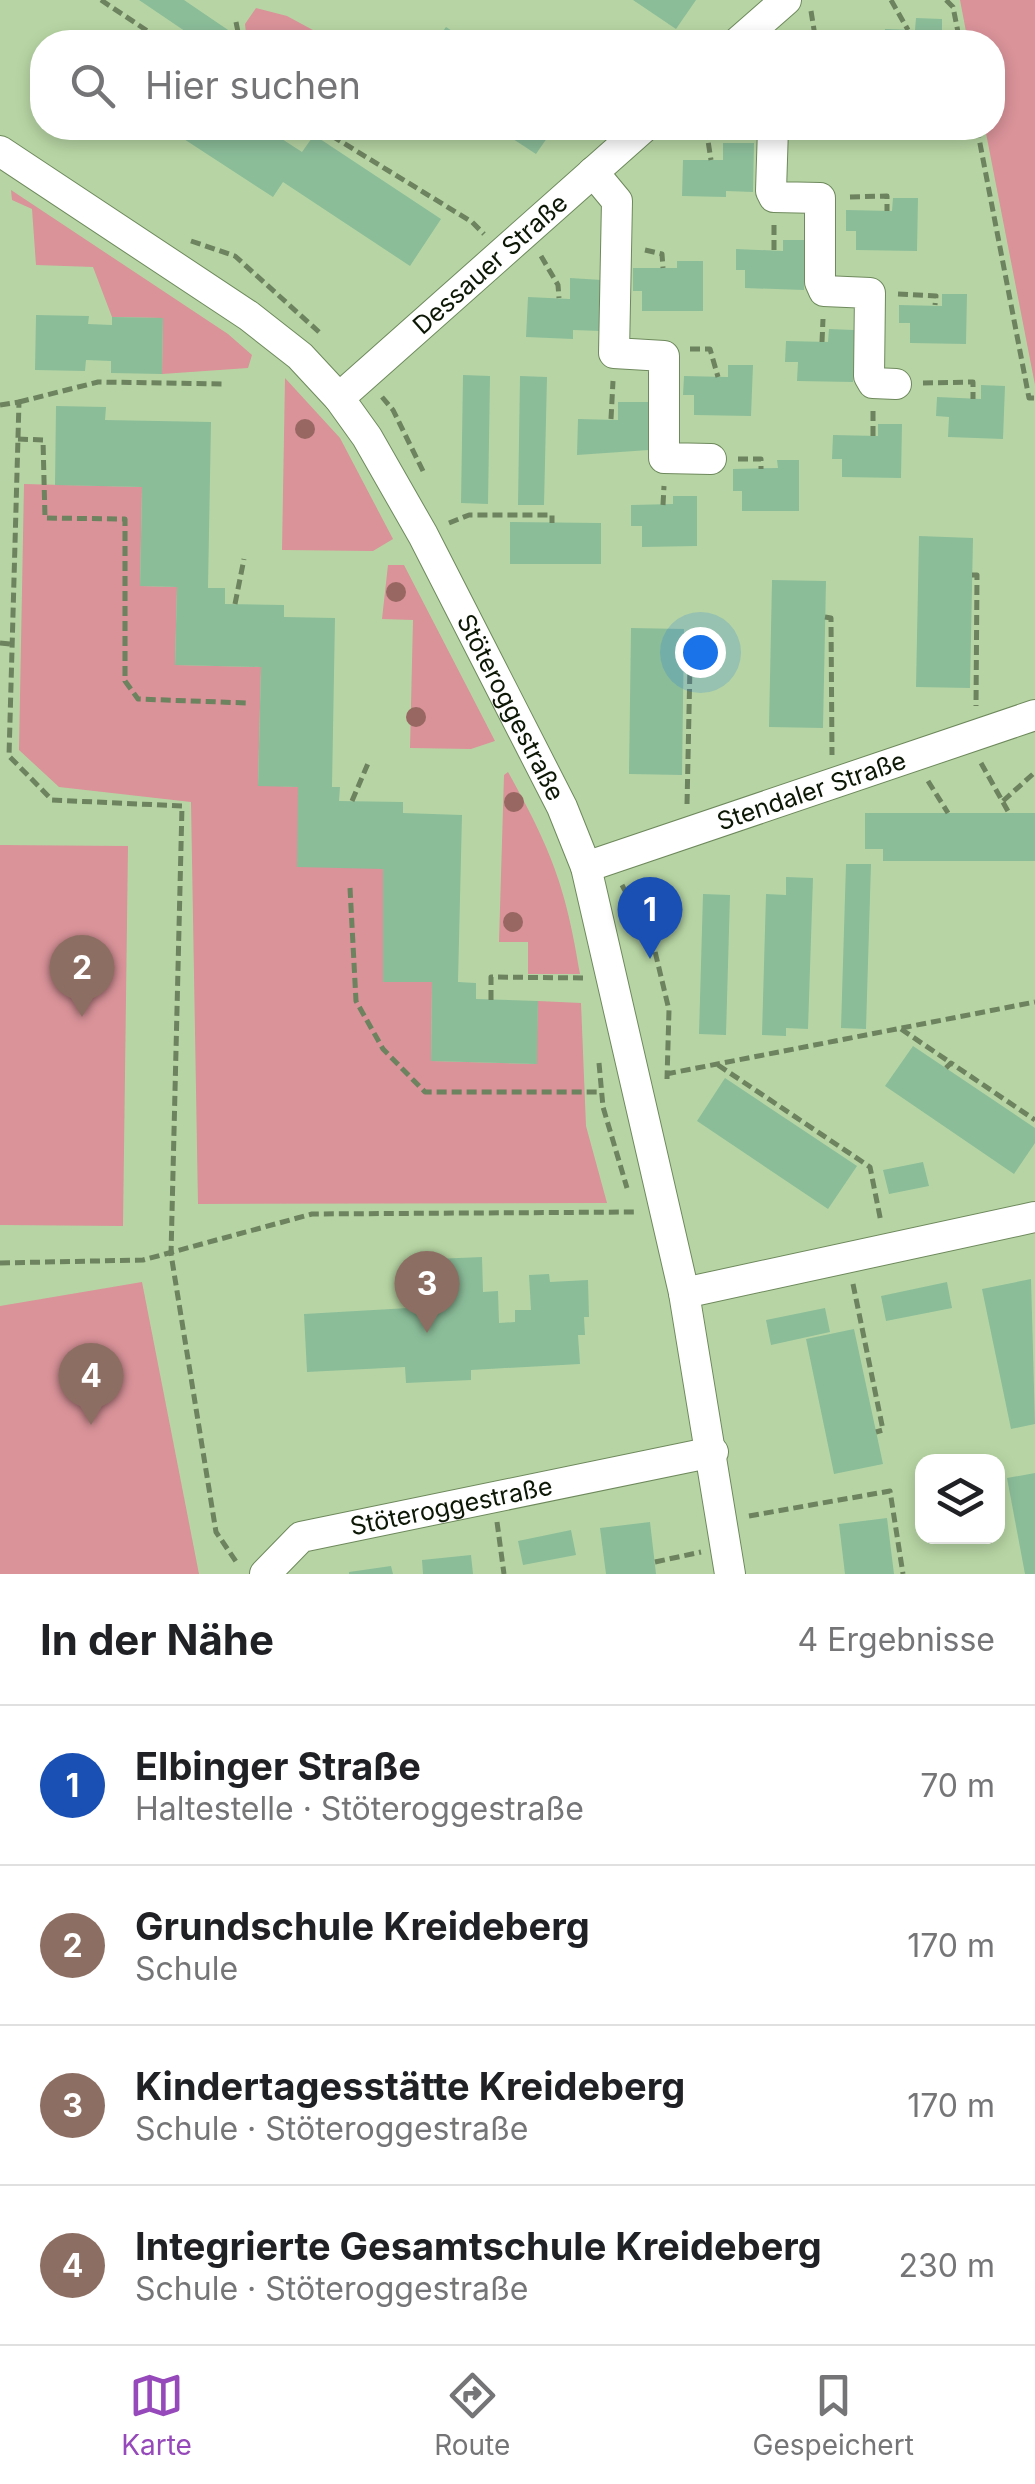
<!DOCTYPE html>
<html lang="de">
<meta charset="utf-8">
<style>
:root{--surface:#fff;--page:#f2f2f2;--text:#202124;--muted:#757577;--line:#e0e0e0;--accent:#9649ba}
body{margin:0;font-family:Inter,sans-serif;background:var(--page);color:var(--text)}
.controls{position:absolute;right:30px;bottom:30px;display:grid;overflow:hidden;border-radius:20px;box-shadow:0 5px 15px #0003}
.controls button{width:90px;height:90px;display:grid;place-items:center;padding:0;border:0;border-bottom:2px solid var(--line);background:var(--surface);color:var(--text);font:50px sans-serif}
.you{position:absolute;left:700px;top:652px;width:35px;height:35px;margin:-25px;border:8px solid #fff;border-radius:50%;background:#1a73e8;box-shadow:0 0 0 15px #1a73e833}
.badge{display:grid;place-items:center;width:65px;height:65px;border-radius:50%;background:var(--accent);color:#fff;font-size:32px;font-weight:700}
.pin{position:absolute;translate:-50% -82px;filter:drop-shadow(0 2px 5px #0008)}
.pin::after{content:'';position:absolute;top:52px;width:35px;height:30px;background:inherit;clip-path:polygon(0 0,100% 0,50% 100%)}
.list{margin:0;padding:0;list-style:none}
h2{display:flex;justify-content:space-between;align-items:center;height:130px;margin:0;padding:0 40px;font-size:42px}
h2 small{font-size:32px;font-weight:400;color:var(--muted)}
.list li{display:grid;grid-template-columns:65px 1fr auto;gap:30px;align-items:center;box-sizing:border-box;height:160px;padding:0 40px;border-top:2px solid var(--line)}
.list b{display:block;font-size:38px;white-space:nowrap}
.list p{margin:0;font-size:32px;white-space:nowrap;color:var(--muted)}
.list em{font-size:32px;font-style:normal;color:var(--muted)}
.icon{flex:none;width:55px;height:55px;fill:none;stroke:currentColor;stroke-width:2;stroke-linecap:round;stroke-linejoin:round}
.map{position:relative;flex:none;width:1035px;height:1574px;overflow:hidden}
.search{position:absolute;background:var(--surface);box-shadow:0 5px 15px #0003;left:30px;right:30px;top:30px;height:110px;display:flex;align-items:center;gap:25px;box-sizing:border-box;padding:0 35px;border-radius:40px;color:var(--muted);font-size:38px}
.sheet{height:770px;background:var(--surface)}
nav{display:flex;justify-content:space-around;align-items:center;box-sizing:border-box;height:140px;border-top:2px solid var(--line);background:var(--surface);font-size:28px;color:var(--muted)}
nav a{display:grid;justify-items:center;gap:5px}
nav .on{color:var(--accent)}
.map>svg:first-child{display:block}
.green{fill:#d99399}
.building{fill:#8bbd99}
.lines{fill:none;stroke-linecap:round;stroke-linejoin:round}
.minor-casing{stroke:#6e895c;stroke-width:32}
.path{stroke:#6d825f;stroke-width:5;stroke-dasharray:10 5;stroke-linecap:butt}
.minor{stroke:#fff;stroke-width:30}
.tree{fill:#986762}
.labels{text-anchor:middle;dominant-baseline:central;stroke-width:9;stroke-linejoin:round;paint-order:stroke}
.street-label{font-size:25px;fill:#0d1706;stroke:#c4e2b1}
</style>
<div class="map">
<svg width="1035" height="1574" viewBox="0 0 1035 1574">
<rect width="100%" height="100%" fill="#b7d5a4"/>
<!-- green -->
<g class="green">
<path d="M960,0H1035V385L985,128H992V42H968Z"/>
<path d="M256,8L287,16L335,42H247L245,24Z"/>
<path d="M11,190L228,334L252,355L248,368L162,374L163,318L112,317L93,267L36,265L32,209L12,200Z"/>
<path d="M285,378L340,438L393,539L373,551L282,550Z"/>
<path d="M24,484L142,487L140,586L177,587L175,665L261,667L258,785L298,787L383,869V981L432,982L431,1061L536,1064L538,1001L581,1003L586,1126L607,1203L198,1204L191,802L59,787L19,750Z"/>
<path d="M388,565H404L495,741L471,749L410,748L413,620L382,619Z"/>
<path d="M508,772C551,849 566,887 580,974H528V942H499L504,775Z"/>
<path d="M0,845L128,846L123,1226L0,1225Z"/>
<path d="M142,1282L199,1574H0V1306Z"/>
</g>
<!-- building -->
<g class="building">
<path d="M139,0H184L234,34L229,42H201Z"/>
<path d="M633,0H696L676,29Z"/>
<path d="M916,18L942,19V42H884L885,29L915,30Z"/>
<path d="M446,27L469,42H435Z"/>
<path d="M167,128H265L302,152L314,135L441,219L410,266L283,182L273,197Z"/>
<path d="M496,128H554L536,154Z"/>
<path d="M790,128H837V134L790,133Z"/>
<path d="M723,143H754L753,192L726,191V197L682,196L683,160H723Z"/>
<path d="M893,198H918L917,251L856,250V231H846V210L892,211Z"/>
<path d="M783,240H806L804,290L745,288V270H736V249L783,251Z"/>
<path d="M677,261H703V311H642V291H633V268H677Z"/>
<path d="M570,278L602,280L601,331L573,330V339L526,337L528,297L570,299Z"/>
<path d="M942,294H967L966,344L910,343V323H899V305L942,306Z"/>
<path d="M36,315L89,316L88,324L112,325V317L163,318L162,374L111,373V361L86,360L85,371L35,370Z"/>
<path d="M829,329L854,330L853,382L797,381L798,362H785L786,341L828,342Z"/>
<path d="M728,365H753L751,416L694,415V395H683L684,376L728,377Z"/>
<path d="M463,375L490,376L488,504L461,503Z"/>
<path d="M520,376L547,377L544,505H518Z"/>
<path d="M981,385L1005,386L1003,439L948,437L949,417L936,416L937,397L981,399Z"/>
<path d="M618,402H650L649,450L577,455L578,419L618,420Z"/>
<path d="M56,406L106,407L105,420L211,422L208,588H225V604L284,605V617L335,618L332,787H340L339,801L403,802V813L462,815L458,982L476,983V999L538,1001L537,1064L431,1061L432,982H383V869L297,867L298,787L258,786L261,667L175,665L177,587L140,586L142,487L55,485Z"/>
<path d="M878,424H902L901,478L842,477V459H832L833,435L878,436Z"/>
<path d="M777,460H799V511H742V491H733V469L778,468Z"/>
<path d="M673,496H697V546L642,547V526H631V505L673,504Z"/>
<path d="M510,522L601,523V564H510Z"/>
<path d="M919,536L973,538L970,688L916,687Z"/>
<path d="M772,580L826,581L823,728L769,727Z"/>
<path d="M631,628L684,629L682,775L629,774Z"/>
<path d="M865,813H1035V861H883V849H865Z"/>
<path d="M846,864H871L866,1029L841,1028Z"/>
<path d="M786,877L813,878L808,1029L786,1028V1036L762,1035L766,894L786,895Z"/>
<path d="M703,894L730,895L726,1035L699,1034Z"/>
<path d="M913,1046L1035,1128V1143L1014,1174L885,1086Z"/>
<path d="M725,1078L857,1166L828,1209L697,1121Z"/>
<path d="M923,1162L929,1186L889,1194L883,1170Z"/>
<path d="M482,1257L483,1292L498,1291L499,1323L515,1322V1310H531L529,1275L549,1274L550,1282L588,1280L589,1317H584L585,1335H578L580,1364L471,1370V1380L406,1383L405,1367L307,1372L304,1314L426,1307L425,1297L414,1298L412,1260Z"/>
<path d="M1031,1279L1035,1424L1011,1429L982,1289Z"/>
<path d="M947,1282L952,1308L886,1321L881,1296Z"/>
<path d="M825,1308L830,1332L771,1345L766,1320Z"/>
<path d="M854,1329L883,1464L834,1474L806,1339Z"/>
<path d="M1035,1473V1574H1025L1007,1478Z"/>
<path d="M887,1518L894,1574H845L839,1524Z"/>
<path d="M650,1522L656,1574H606L600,1528Z"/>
<path d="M571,1530L576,1555L523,1565L518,1541Z"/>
<path d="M471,1555L473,1574H423L422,1560Z"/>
<path d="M391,1566L393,1574H349V1572Z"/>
</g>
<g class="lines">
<!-- minor casing -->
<g class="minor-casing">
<g id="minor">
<path d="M738,42L786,0"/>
<path d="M773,128L771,191L774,197L820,198V282L824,291L870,293L869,376L873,383L896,384"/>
<path id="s1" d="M0,151L249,316L300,356L339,398L367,437L423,535L562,807L586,867L684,1293L730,1574"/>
<path d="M593,172L617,201L614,353L664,356V458L711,459"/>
<path id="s2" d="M339,398L643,128"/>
<path id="s3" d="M586,867L1035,715"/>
<path d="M684,1293L1035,1217"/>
<path id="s4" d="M265,1574L301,1537L713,1452"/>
</g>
</g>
<!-- path -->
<g class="path">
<path d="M101,0L164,42"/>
<path d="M891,0L908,30"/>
<path d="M946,0L953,7L960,42"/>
<path d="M811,11L816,42"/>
<path d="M236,22L240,42"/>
<path d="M476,42H481"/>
<path d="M319,128L472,222L484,234"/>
<path d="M706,128L711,160"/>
<path d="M977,128L1029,398H1035"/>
<path d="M271,131L273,128"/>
<path d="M850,197L887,196V211"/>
<path d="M774,225V251"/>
<path d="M191,241L235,256L319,332"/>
<path d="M645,250L662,254L663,268"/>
<path d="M541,256L558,285L559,298"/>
<path d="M898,294L936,296L935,305"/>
<path d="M822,342L823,319"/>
<path d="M690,349H710L718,377"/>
<path d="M923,383L973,382V399"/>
<path d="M382,397L393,410L425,475"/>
<path d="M19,402L98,382L225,384"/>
<path d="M0,405L19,402L9,756L52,800L182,806L171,1254L216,1532L237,1563"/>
<path d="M611,419L613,381"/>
<path d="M873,436V411"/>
<path d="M18,439L43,440L45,518L125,519V681L138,699L247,703"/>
<path d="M738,459H761V469"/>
<path d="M663,505L664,486"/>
<path d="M449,523L469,515H552V523"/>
<path d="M972,575H977L976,706"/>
<path d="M235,604L244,559"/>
<path d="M825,617L831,618L832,755"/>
<path d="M0,643L11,644"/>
<path d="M684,665H690L687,805"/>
<path d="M981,763L1009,813"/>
<path d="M928,781L948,813"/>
<path d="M352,801L369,761"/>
<path d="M1003,801L1033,774"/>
<path d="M622,885L653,943L669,1010L667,1079"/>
<path d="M350,888L356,1001L383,1049L425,1092H601"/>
<path d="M491,1000V977L585,978"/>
<path d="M901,1029L951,1063"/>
<path d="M599,1063L603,1107L627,1188"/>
<path d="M718,1065L870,1167L881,1222"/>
<path d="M946,1068L951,1063L1035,1120"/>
<path d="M666,1074L1035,1002"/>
<path d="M0,1263L143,1260L312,1214L636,1212"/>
<path d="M853,1284L883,1430L876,1432"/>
<path d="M749,1516L890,1491L903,1574"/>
<path d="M497,1522L504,1574"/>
<path d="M655,1562L701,1552"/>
</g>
<!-- minor -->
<use href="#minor" class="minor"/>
</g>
<!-- trees -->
<g class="tree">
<circle cx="305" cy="429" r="10"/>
<circle cx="396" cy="592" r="10"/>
<circle cx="416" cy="717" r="10"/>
<circle cx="514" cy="802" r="10"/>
<circle cx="513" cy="922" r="10"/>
</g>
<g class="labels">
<!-- street labels -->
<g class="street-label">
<text stroke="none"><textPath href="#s2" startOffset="202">Dessauer Straße</textPath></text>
<text stroke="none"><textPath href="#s1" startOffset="775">Stöteroggestraße</textPath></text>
<text stroke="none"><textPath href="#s3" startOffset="238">Stendaler Straße</textPath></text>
<text stroke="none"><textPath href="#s4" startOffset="205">Stöteroggestraße</textPath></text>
</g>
</g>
</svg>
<div class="controls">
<button><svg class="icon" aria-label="layers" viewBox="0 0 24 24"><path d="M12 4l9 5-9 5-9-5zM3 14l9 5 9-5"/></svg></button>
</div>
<div class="you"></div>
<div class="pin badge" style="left:650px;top:959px;background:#1a4fb4">1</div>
<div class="pin badge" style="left:82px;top:1017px;background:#8d6e63">2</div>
<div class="pin badge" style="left:427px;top:1333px;background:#8d6e63">3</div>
<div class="pin badge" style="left:91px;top:1425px;background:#8d6e63">4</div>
<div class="search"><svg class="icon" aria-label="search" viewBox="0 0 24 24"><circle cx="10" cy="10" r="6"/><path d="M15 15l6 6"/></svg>Hier suchen</div>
</div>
<section class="sheet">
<h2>In der Nähe<small>4 Ergebnisse</small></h2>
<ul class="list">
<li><span class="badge" style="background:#1a4fb4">1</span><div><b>Elbinger Straße</b><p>Haltestelle · Stöteroggestraße</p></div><em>70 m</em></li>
<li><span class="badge" style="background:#8d6e63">2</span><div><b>Grundschule Kreideberg</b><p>Schule</p></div><em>170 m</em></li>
<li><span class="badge" style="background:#8d6e63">3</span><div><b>Kindertagesstätte Kreideberg</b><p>Schule · Stöteroggestraße</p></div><em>170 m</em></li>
<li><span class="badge" style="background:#8d6e63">4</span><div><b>Integrierte Gesamtschule Kreideberg</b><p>Schule · Stöteroggestraße</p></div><em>230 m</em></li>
</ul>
</section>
<nav>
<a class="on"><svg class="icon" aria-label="map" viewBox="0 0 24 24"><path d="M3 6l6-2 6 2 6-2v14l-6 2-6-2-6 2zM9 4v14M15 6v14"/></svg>Karte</a>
<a><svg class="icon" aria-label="directions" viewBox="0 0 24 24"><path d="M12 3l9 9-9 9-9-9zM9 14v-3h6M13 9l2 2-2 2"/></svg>Route</a>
<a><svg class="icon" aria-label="saved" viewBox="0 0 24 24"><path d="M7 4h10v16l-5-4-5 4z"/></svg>Gespeichert</a>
</nav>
